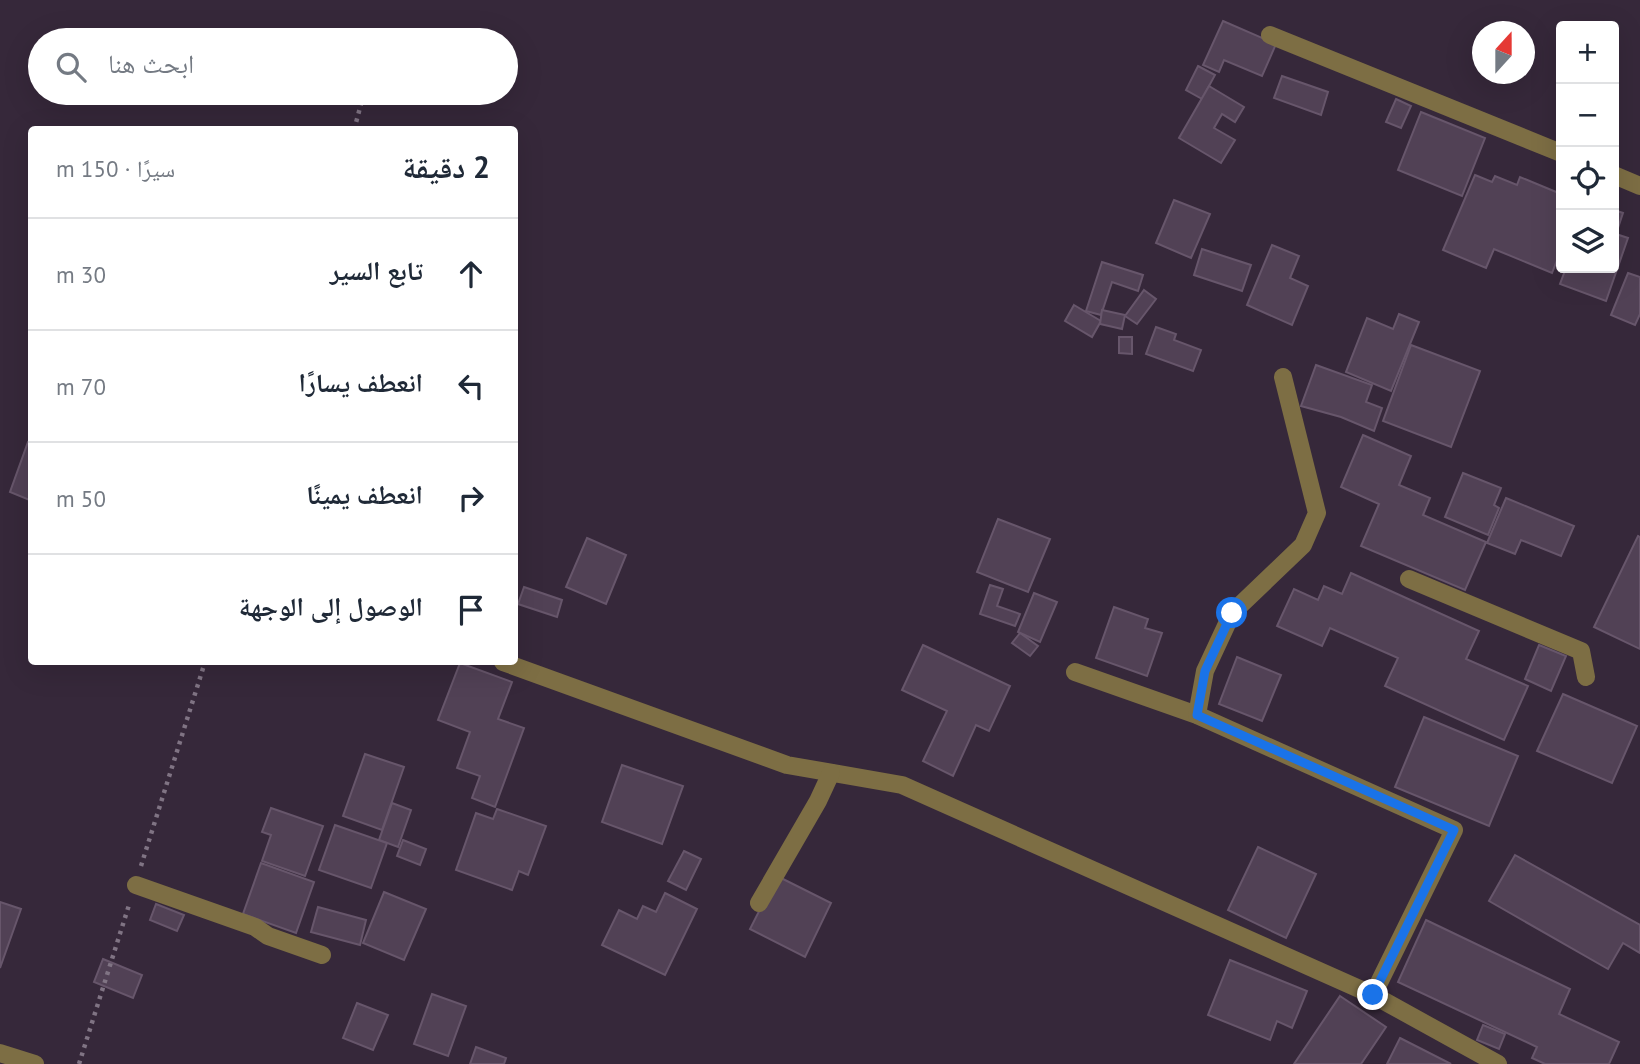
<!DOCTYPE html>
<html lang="ar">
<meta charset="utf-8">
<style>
:root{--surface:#fff;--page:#f6f6f7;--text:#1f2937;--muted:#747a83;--line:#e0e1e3}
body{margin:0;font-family:"PT Sans","Noto Naskh Arabic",sans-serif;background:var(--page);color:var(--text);direction:rtl}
.controls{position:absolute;right:21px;top:21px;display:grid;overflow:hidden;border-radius:7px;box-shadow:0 7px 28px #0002}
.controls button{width:63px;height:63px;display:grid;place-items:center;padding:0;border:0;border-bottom:2px solid var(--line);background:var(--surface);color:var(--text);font:35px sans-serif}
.compass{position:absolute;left:1472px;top:21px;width:63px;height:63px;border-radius:50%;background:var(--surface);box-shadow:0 7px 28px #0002;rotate:21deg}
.stop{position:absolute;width:21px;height:21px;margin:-16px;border:5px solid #1a73e8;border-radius:50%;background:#fff}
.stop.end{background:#1a73e8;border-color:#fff;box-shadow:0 2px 7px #0008}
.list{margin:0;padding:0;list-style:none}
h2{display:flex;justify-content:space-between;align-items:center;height:91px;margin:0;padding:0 28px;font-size:30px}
h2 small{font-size:23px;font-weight:400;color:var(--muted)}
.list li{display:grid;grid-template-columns:46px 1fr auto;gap:21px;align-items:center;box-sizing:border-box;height:112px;padding:0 28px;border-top:2px solid var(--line)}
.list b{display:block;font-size:26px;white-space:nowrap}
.list em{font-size:23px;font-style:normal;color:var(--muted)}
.icon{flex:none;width:38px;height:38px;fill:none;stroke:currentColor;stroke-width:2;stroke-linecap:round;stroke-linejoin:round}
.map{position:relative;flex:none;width:1640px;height:1064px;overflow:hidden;direction:ltr}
.search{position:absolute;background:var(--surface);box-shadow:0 7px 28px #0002;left:28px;top:28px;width:490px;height:77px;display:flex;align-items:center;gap:18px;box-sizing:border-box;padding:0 24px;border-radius:38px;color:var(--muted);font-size:26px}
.panel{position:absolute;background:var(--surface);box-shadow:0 7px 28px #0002;left:28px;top:126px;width:490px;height:539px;border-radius:7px;direction:rtl}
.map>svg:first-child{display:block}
.building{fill:#514155;stroke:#67566b;stroke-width:2}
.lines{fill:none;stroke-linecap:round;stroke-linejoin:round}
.path{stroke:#807484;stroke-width:4.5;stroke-dasharray:3.5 5;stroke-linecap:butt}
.minor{stroke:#7d6e44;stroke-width:18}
.route{stroke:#1a73e8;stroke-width:9}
</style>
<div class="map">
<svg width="1640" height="1064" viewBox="0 0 1640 1064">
<rect width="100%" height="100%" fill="#36283a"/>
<!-- building -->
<g class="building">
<path d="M1223,21L1276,44L1262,76L1224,60L1219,72L1203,65Z"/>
<path d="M1198,66L1215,75L1202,99L1186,90Z"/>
<path d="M1282,76L1328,92L1321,115L1274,98Z"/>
<path d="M1209,86L1244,107L1235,122L1222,114L1214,128L1235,140L1221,163L1179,138Z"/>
<path d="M1396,99L1411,106L1401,128L1386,122Z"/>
<path d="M1421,112L1485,138L1462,196L1398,170Z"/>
<path d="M1475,175L1492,182L1495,176L1517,185L1520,177L1561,194V250L1552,273L1494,249L1486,268L1443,250Z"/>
<path d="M1174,200L1210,214L1191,258L1156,243Z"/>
<path d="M1614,210L1623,213L1616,234L1628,238L1606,301L1560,284L1566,268H1614Z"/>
<path d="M1272,245L1299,256L1290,278L1308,286L1292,325L1247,305Z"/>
<path d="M1202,249L1251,265L1242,291L1194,275Z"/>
<path d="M1102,262L1143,275L1138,291L1112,282L1101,315L1086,311Z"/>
<path d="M1628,273L1640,277V314L1635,325L1611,315Z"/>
<path d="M1144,290L1156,299L1137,324L1125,316Z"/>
<path d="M1074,305L1101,321L1092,337L1065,321Z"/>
<path d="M1102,310L1125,315L1122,329L1100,324Z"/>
<path d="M1399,314L1419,322L1391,391L1346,372L1367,318L1393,329Z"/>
<path d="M1156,327L1176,334L1174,340L1201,350L1193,371L1146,354Z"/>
<path d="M1119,337H1132V354L1119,353Z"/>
<path d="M1411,345L1480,371L1451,447L1383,421Z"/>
<path d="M1316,365L1372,385L1366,402L1382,408L1374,431L1341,417L1301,406Z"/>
<path d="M1363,435L1411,456L1399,485L1430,498L1423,515L1486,542L1465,590L1361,546L1379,504L1341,487Z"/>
<path d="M28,442L32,443V501L10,492Z"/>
<path d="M1463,473L1501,488L1494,505L1499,508L1488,535L1445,517Z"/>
<path d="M1506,498L1574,526L1561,556L1521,540L1515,554L1487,543Z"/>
<path d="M998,519L1050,539L1028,592L977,572Z"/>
<path d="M1638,536L1640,537V649L1594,627Z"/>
<path d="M587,538L626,555L606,604L566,587Z"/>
<path d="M1351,573L1479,631L1466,659L1528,686L1504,740L1385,686L1398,658L1330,628L1322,646L1277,626L1294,589L1318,600L1324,586L1342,594Z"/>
<path d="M990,585L1003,589L997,606L1020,614L1015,626L980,614Z"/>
<path d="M524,587L562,600L557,617L518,604Z"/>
<path d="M1034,593L1057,602L1040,642L1018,632Z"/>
<path d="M1114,607L1148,619L1145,628L1162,633L1147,676L1096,658Z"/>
<path d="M1020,633L1038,646L1030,656L1012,643Z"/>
<path d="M923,645L1010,686L989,731L976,725L953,776L923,761L947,711L902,690Z"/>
<path d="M1539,645L1566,656L1551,691L1525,679Z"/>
<path d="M1237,657L1281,675L1262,721L1219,704Z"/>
<path d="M460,663L512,682L498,719L524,728L495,807L472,798L480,776L457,768L470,732L438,720Z"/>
<path d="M1563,694L1637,726L1612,783L1537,751Z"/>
<path d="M1424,717L1518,756L1489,826L1395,787Z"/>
<path d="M365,754L404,767L382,830L343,816Z"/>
<path d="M622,765L683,786L662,844L602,822Z"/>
<path d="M392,803L411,810L398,847L379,840Z"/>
<path d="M271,808L323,826L305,876L262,861L271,835L262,832Z"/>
<path d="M497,809L546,826L528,875L519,871L512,890L456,870L476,813L493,819Z"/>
<path d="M335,825L387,843L371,888L319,870Z"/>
<path d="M403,840L426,849L420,865L397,856Z"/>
<path d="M1258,847L1316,874L1286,938L1228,910Z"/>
<path d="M684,851L701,859L686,890L668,881Z"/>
<path d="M1515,855L1640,925V953L1623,943L1608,969L1489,901Z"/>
<path d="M261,863L314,882L296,933L243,914Z"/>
<path d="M777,876L831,903L805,957L750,929Z"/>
<path d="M384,892L426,909L404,960L363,943Z"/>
<path d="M665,893L697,909L665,975L602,945L619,910L637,919L643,906L656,912Z"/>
<path d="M0,902L21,909L0,968Z"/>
<path d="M156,904L184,915L177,931L150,920Z"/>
<path d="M318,907L366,920L360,945L311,932Z"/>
<path d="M1426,920L1570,989L1559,1014L1619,1042L1609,1064H1545L1532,1058L1537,1047L1398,982Z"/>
<path d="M103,959L142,975L133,998L94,982Z"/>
<path d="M1230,960L1307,991L1292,1028L1277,1021L1270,1040L1208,1015Z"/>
<path d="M432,994L466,1006L448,1056L414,1044Z"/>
<path d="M1340,996L1386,1027L1361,1064H1294Z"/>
<path d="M357,1003L388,1015L373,1050L343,1038Z"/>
<path d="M1483,1025L1505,1034L1499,1049L1477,1040Z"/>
<path d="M1400,1038L1451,1064H1387Z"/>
<path d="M476,1047L506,1058L504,1064H470Z"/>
</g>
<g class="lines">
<!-- path -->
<g class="path">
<path d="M354,130L364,93"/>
<path d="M141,866L205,662"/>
<path d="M79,1064L129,905"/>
</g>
<!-- minor -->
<g class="minor">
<path d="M1270,35L1561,153"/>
<path d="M1614,175L1640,186"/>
<path d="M1409,579L1581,651L1586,677"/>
<path d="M503,662L787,765L902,785L1373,995L1498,1064"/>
<path d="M1075,672L1197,715L1454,830L1373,995"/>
<path d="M1197,715L1205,671L1232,613L1303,545L1317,513L1283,377"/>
<path d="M136,885L255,927L268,936L322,955"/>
<path d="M759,903L818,801L831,773"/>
<path d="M0,1053L35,1064"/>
</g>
</g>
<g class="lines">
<!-- route -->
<path class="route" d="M1232,613L1205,671L1197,715L1454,830L1373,995"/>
</g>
</svg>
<div class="controls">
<button>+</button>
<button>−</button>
<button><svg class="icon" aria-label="locate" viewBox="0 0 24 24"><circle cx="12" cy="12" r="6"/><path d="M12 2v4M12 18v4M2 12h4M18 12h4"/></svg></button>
<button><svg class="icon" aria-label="layers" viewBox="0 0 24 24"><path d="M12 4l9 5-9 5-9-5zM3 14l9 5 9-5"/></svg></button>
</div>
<svg class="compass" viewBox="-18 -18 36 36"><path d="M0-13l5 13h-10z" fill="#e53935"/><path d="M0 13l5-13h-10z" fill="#747a83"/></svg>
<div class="stop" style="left:1232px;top:613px"></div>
<div class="stop end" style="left:1373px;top:995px"></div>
<div class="search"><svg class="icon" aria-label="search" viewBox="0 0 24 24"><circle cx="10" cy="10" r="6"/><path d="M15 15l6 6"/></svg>ابحث هنا</div>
<section class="panel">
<h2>2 دقيقة<small>سيرًا · 150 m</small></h2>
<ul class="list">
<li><svg class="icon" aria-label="ahead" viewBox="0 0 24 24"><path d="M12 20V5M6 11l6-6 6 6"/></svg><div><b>تابع السير</b></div><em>30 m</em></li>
<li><svg class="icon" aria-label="left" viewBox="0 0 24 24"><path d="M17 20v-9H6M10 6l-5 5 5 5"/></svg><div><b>انعطف يسارًا</b></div><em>70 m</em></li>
<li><svg class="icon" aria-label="right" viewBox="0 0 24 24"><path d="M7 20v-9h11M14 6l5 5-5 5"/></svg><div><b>انعطف يمينًا</b></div><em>50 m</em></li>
<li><svg class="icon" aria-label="arrive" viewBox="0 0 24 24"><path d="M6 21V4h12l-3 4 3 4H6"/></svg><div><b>الوصول إلى الوجهة</b></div></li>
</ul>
</section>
</div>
